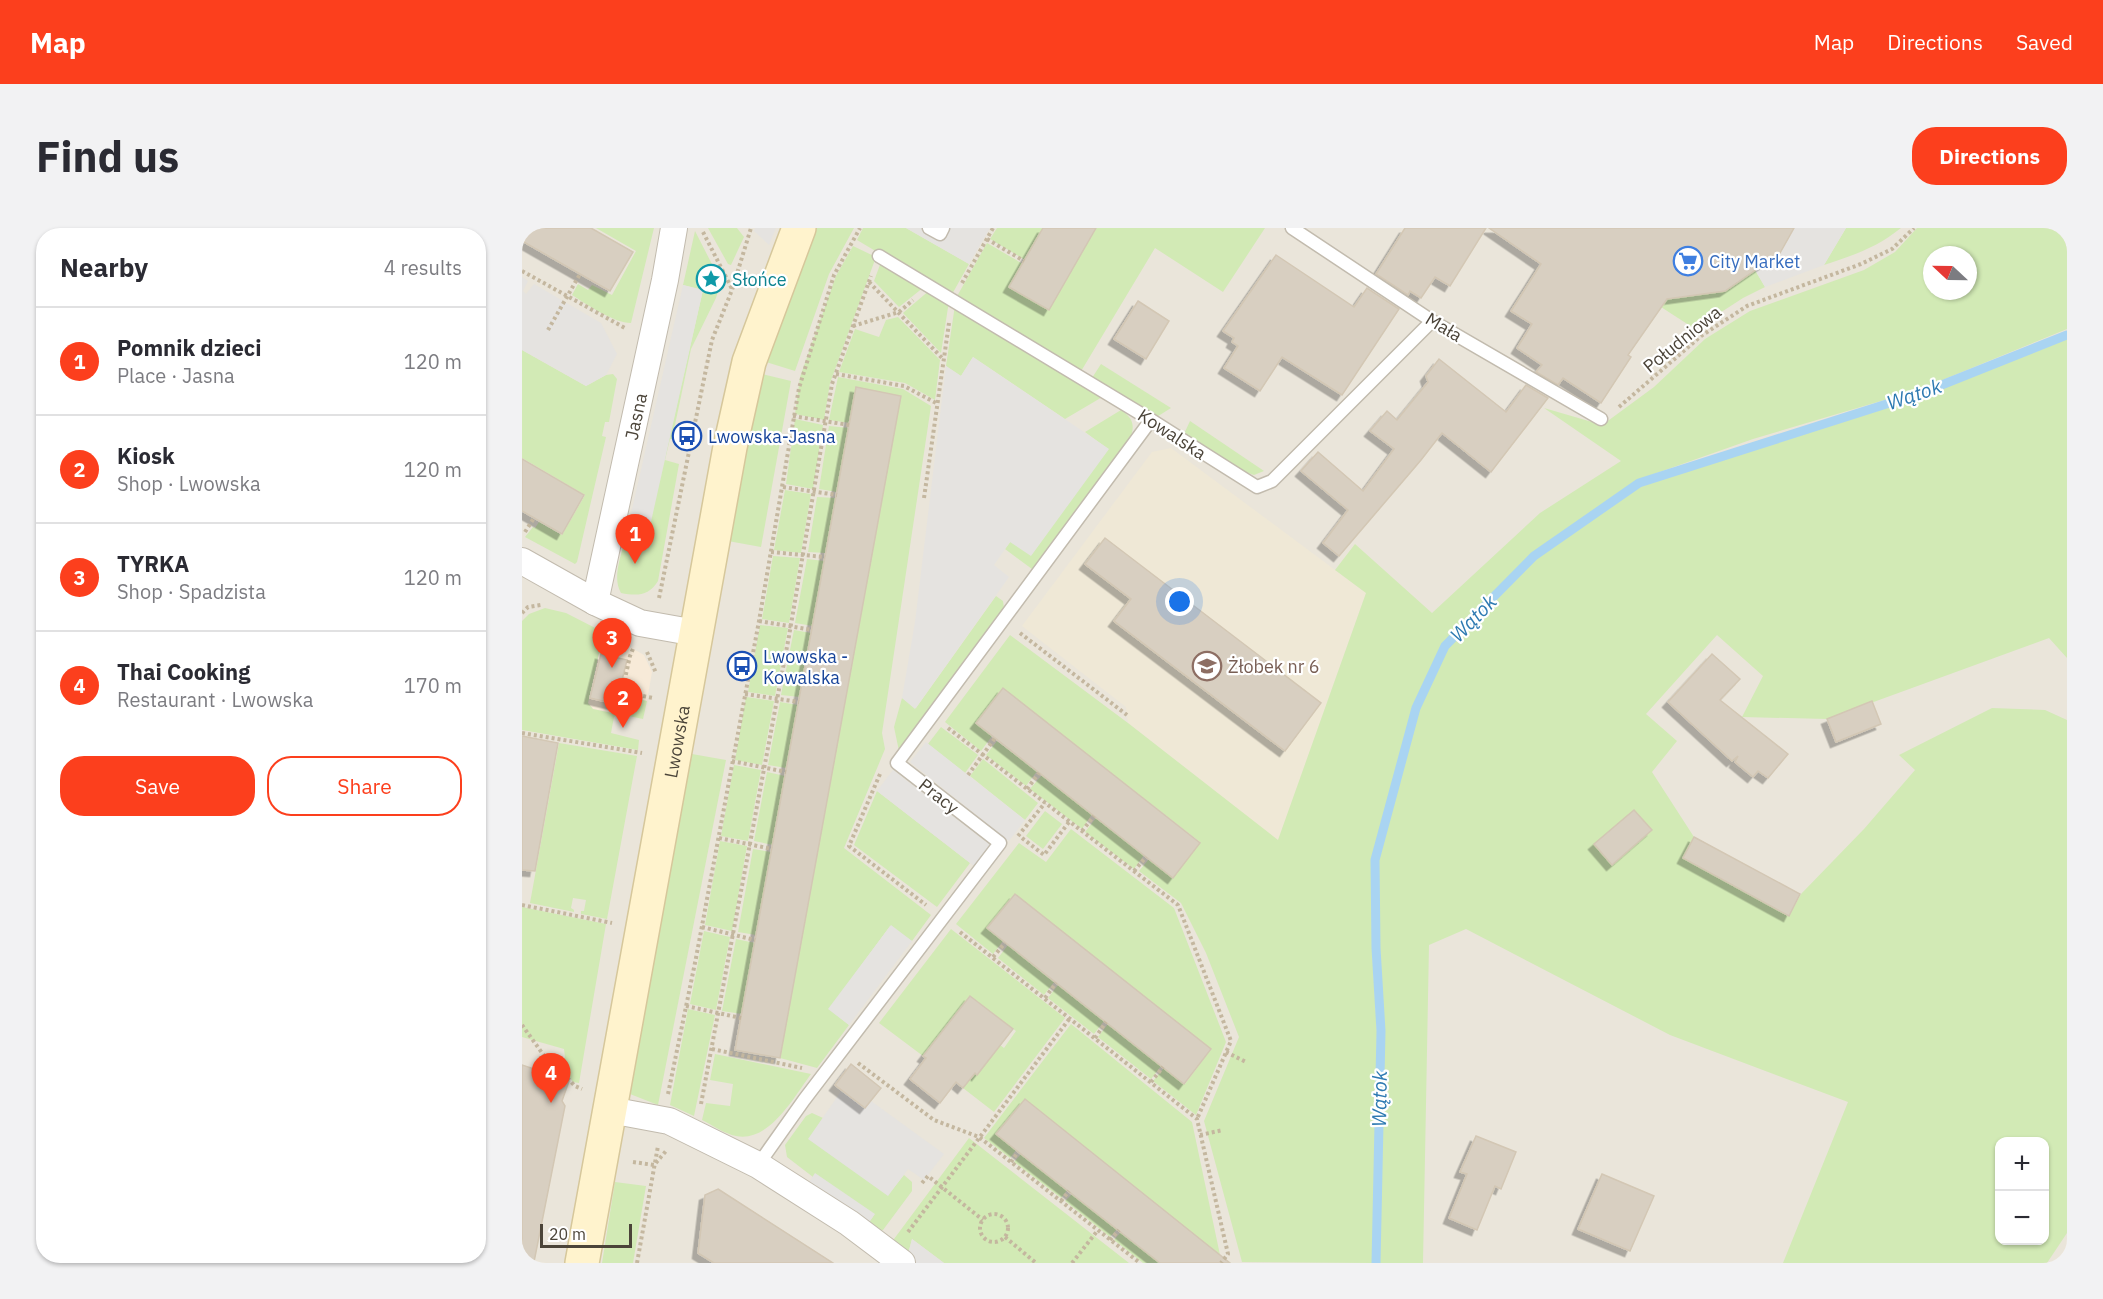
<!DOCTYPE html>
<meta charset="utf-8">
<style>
:root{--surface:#fff;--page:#f2f2f3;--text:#2b2b33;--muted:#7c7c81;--line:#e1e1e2;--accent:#fc3f1d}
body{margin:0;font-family:"IBM Plex Sans",sans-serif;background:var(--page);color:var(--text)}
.controls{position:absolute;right:18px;bottom:18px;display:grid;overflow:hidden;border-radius:12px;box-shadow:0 2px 4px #0004}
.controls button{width:54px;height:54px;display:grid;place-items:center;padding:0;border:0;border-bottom:2px solid var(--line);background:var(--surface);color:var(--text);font:30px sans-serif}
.compass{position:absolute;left:1401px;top:18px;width:54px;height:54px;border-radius:50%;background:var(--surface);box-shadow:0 2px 4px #0004;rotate:292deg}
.scale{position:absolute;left:18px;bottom:15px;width:92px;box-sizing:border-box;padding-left:6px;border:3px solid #4b4439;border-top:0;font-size:16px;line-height:21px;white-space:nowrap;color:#4b4439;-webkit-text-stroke:4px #fff;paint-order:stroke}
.you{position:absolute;left:658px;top:374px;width:21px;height:21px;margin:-15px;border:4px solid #fff;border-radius:50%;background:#1a73e8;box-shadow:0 0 0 9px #1a73e833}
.badge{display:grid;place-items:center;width:39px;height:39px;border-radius:50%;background:var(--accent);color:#fff;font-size:20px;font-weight:700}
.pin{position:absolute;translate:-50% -50px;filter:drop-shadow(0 2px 3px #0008)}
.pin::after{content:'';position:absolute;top:32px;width:21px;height:18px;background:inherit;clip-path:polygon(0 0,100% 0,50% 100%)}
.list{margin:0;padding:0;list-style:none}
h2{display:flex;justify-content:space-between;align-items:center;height:78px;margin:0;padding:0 24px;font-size:26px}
h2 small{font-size:20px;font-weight:400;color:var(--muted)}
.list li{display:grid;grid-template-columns:39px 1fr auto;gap:18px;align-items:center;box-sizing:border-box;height:108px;padding:0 24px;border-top:2px solid var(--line)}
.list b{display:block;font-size:22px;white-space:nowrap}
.list p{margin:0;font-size:20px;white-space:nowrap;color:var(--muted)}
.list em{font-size:20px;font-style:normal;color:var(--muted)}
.actions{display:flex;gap:12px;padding:18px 24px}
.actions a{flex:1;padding:14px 0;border:2px solid var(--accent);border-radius:24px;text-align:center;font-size:21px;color:var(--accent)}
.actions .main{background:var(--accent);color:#fff}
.map{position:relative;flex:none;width:1545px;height:1035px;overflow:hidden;border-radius:24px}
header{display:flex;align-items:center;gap:36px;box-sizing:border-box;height:84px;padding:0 30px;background:var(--accent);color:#fff}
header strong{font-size:28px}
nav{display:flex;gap:33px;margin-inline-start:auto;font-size:21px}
.intro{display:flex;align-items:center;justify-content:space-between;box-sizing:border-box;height:144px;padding:0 36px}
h1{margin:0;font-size:42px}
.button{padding:15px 27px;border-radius:24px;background:var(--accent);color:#fff;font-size:21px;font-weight:700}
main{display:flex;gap:36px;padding:0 36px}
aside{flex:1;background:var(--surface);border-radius:24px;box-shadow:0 2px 4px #0004}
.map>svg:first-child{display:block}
.residential{fill:#eae5da;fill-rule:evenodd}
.commercial{fill:#f7ead8}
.education{fill:#efe8d6}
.green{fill:#d2eab5;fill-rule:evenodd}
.parking{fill:#e5e3e0}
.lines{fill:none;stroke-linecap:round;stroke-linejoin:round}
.stream{stroke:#a9d4f2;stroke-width:9}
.building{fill:#d8cfc1;stroke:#d3c7b4;stroke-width:1.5;filter:url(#shadow)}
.lane-casing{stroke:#c2bbae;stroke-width:15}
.street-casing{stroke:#c2bbae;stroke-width:28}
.secondary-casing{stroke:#d6c79b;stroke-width:36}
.path{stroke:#c4b79f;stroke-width:4;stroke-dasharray:3 3;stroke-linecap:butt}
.lane{stroke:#fff;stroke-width:12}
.street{stroke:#fff;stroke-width:26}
.secondary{stroke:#fff3cd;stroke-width:33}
.labels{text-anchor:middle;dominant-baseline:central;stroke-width:4.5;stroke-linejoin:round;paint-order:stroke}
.shop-label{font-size:18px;fill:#366cbe;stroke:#fff;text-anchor:start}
.culture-label{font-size:18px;fill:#0d838f;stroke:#fff;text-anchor:start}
.street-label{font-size:18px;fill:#4b4439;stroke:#fff}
.transit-label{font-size:18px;fill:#164399;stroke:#fff;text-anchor:start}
.education-label{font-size:18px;fill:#785e54;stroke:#fff;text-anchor:start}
.water-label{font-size:20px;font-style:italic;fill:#2e7ab2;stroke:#fff}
</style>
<header>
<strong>Map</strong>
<nav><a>Map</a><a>Directions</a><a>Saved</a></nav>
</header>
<div class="intro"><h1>Find us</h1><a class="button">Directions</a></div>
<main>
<aside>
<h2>Nearby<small>4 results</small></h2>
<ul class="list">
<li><span class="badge">1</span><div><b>Pomnik dzieci</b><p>Place · Jasna</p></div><em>120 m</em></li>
<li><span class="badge">2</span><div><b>Kiosk</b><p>Shop · Lwowska</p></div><em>120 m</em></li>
<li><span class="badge">3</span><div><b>TYRKA</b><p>Shop · Spadzista</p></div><em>120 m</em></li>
<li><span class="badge">4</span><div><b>Thai Cooking</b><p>Restaurant · Lwowska</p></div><em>170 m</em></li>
</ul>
<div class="actions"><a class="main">Save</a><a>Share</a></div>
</aside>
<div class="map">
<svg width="1545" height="1035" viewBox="0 0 1545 1035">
<defs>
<filter id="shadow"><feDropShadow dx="-5.5" dy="5.5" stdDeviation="0" flood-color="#0004"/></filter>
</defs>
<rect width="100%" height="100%" fill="#f6f3ec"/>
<!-- residential -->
<path class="residential" d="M0,0H1545V1035H0ZM1410,27H1446V63H1410ZM1478,914H1522V1012H1478Z"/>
<!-- commercial -->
<path class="commercial" d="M87,407L122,427L130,444L125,473L112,470L109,485L95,486L71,481L66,475L77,425L83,426Z"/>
<!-- education -->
<path class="education" d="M649,220L844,365L756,613L606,495L604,479L500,398L630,224Z"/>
<!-- green -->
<g class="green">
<path d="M74,0H132L109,95C92,95 64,76 50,67L56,56L66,62L70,57L90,67L114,23Z"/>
<path d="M186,0H215L222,9L209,37L206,36Z"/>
<path d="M295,0H332L307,46L273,143L244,134L265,70Z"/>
<path d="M341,0H384L447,36L429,68L335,12Z"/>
<path d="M475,0H521L503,32L468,11Z"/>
<path d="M574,0H743L701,64L633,20L558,145L434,70L465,15L501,36L487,60L527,82Z"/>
<path d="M1039,0L1233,42L1243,59L1221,70L1173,101L1139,79Z"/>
<path d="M1324,0H1379C1354,20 1332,27 1302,37Z"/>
<path d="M1395,0H1545V101L1396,162L1231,211L1115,252L1011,325L920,417L891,479L850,631V721L855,804L851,1035L720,1034L682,893L717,809L684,725L659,675L617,643L627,631L678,614L481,461L454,495L470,508L459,523L423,494L488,407L606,495L756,612L844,365L813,342L833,316L910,385L1018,285L1099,233L1022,180L1077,196L1083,195L1132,159L1183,111L1228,83L1342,42L1373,24ZM1410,27H1446V63H1410Z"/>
<path d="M173,3L195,46L198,57L194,70L169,121L150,211H148L143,232L157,236L136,353C127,368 115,368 99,365C90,350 99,328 103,312L123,316L181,62L161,57Z"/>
<path d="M331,18L354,29L308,155L302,192L273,186L278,149L314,48Z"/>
<path d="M359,34L402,59L377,79L352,53Z"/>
<path d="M409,61L427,73L419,125L381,85Z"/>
<path d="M433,77L582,168L543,191L451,129L439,148L424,138Z"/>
<path d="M376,89L418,132L413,172L383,155L317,144L333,101L357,109L364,92Z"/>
<path d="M1545,110V430L1527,410L1305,491L1220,489L1241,448L1195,407L1124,486L1155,513L1130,544L1172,609L1162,630L1267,688L1279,666L1342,601L1393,542L1377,527L1470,480L1523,482L1545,492V1005L1525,1035H1261L1326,874L1148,807L944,701L907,717L901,1035H856L861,803L856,720V632L896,482L925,421L1014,330L1119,258L1402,168ZM1478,914H1522V1012H1478Z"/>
<path d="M0,122L64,158L84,147L91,146L95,151L87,194H83L80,208L84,209L55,334L53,336L3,309L11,299L13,300L17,294L40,307L63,267L0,230Z"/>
<path d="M579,136L649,180L633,190L570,150Z"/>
<path d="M240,146L269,153L239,319L206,313L227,189Z"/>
<path d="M316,149L381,161L409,178L360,505L363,521L322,620L409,687L390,713L368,698L307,781L327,797L295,840L258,830L379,168L335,160L328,195L307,192Z"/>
<path d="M599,182C610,190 613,195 609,209L510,341L483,321L489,313L509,327L586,221L563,204Z"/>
<path d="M273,191L301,197L291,261L264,256Z"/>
<path d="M668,193L742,243L732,247L709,239L661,208Z"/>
<path d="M307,198L327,200L315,264L297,261Z"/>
<path d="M263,262L289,266L279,325L252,322Z"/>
<path d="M295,269L314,270L304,325L286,324Z"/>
<path d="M251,328L278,330L267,395L240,391Z"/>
<path d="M285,331L303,333L291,398L273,395Z"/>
<path d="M474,368L481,373L482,380L377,523L372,499L380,470L394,480Z"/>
<path d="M23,380L44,385L87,407L83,427L77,425L66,475L71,481L95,486L100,483L108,484L112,470L125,473L121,491L97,486L92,489L89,505L117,512L116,522L0,502V393L7,386Z"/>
<path d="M238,397L266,400L253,468L226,464Z"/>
<path d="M272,402L289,405L278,469L259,467Z"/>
<path d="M224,469L252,473L240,537L213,532Z"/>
<path d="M258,474L276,477L264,540L246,537Z"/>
<path d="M419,499L456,527L443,545L406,516Z"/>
<path d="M475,513L515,543L504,558L464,527Z"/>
<path d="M37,515L115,528L85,691L59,686V683H62L64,672L51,670L49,680L52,682V684L8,675Z"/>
<path d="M170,526L204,532L136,877L108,866Z"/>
<path d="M461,531L516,575L503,592L448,548Z"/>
<path d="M212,537L239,542L226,613L199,608Z"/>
<path d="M245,544L263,548L251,617L232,613Z"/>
<path d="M520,547L570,586L560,601L508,561Z"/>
<path d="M355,563L448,635L415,679L332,617Z"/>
<path d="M523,583L540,596L521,621L504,608Z"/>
<path d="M574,590L622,627L612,641L563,604Z"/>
<path d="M549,601L652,680L704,814L674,887L631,853L642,840L663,856L689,821L493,666L465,700L481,713L471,726L434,696L497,615L524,634Z"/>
<path d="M198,613L225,618L210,703L183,697Z"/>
<path d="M231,621L249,624L234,707L216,704Z"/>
<path d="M0,679L84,696L57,855L51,854L39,837L43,829L42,821L0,809Z"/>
<path d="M429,701L543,790L472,884L441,860L453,845L455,847L478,817L482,820L494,803L448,769L401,828L357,795Z"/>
<path d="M182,703L208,709L194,782L168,776Z"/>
<path d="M214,711L233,715L220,786L200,783Z"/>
<path d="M486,717L532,754L522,767L476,730Z"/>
<path d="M536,757L582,793L572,806L526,770Z"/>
<path d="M166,781L193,787L172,888L148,877Z"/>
<path d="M549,796L670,894L698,1027L503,871L474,906L494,922L488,930L462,910Z"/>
<path d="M586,796L639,838L629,851L576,809Z"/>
<path d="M193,826L289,846C272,869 247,915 214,908C203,906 190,897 180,892L184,875L208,878L211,856L188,852Z"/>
<path d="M290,885L301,890L287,911L366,967L382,947L390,954V963L361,1002L356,1004L343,1000L352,987L293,946L291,949L265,929L263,917L284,888Z"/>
<path d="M447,910L607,1035H422L390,1011L385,1030L372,1015V1011Z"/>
<path d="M499,926L545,962L539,970L492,934Z"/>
<path d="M93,954L124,958L111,1035H80Z"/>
<path d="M550,966L595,1001L588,1009L543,973Z"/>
<path d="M599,1004L638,1035H621L592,1012Z"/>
</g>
<!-- parking -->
<g class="parking">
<path d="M233,0H254L247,17L232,3Z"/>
<path d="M384,0H468L447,36Z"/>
<path d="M1272,0H1324L1302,37L1243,59L1233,42L1258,25Z"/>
<path d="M0,49L6,53L1,63L4,66L12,56L79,95L95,126L84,147L64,158L0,122Z"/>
<path d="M161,57L181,62L124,316L103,312Z"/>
<path d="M451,129L587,221L509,328L488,314L472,337L487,349L393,481L380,470L393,394L424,138L439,148Z"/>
<path d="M404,514L503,592L487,613L388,534Z"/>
<path d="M371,542L468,617L452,638L355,563Z"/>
<path d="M369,697L390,713L327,797L306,781Z"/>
<path d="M320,862L343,880L349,873L422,926L402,952L386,941L366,968L286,911Z"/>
<path d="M293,945L353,986L343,1000L284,959Z"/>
<path d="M390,1011L422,1035H391L385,1030Z"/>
</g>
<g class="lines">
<!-- stream -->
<path class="stream" d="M854,1035L859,803L854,720L853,632L894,480L923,418L1012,328L1117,255L1402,164L1545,107"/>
</g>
<!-- building -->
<g class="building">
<path d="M0,0H69L111,24L88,63L0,13Z"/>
<path d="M521,0H574L527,82L487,59Z"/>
<path d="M883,0H964L928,58L913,49L899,70L888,63L886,67L854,46Z"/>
<path d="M967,0H1272L1258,25L1203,63L1145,71L1106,127L1109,129L1079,175L1041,150L1036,157L1014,144L1020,137L995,120L1010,96L989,83L1019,36Z"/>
<path d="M754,27L832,79L845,60L877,81L820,167L760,129L738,163L702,140L716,118L710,114L712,110L701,103Z"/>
<path d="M616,73L647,93L624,131L592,111Z"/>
<path d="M917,131L984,184L1004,157L1026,170L969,244L920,205L899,232L817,328L801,315L826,282L779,243L796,224L841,263L872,221L848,203L865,183L875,192L906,154L904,148Z"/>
<path d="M334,159L379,168L258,830L213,822Z"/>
<path d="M0,231L62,267L40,306L0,283Z"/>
<path d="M583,310L799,475L763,523L592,393L609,371L563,336Z"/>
<path d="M79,426L105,432L94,476L68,470Z"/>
<path d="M1190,426L1218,451L1198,472L1266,526L1246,550L1236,543L1231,549L1213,534L1216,528L1210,533L1146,474Z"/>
<path d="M481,460L678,615L651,650L454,495Z"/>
<path d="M1350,473L1359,496L1314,514L1305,491Z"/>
<path d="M0,508L36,515L13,643L0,642Z"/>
<path d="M1112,582L1130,602L1090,637L1072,616Z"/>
<path d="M1172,609L1278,666L1267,688L1161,630Z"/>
<path d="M493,666L689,821L662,856L465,700Z"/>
<path d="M448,768L491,801L455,847L453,845L441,860L434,854L418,875L388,851L404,830L401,828Z"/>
<path d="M329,836L359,860L343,880L313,857Z"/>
<path d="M0,837L47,853L40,873L43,878L12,1034L0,1033Z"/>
<path d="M503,871L708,1035H638L494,922L474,906Z"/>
<path d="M954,908L994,924L979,961L973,958L955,1002L927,990L945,946L938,944Z"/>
<path d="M1080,946L1132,968L1108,1023L1056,1001Z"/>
<path d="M196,961L311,1035H192L176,1025L183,967Z"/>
</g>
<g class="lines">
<!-- lane casing -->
<g class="lane-casing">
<g id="lane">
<path d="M407,0L418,6L421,0"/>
<path d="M770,0L910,93L1079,191"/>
<path d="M357,28L629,192L735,259L750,253L910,93"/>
<path d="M236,937L282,872L478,615L375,535L629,192"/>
</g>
</g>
<!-- street casing -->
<g class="street-casing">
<g id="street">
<path d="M0,333L73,374L118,395L174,405"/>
<path id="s1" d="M73,374L143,52L152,0"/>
<path d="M88,882L147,893L236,937L327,995L380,1035"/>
</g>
</g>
<!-- secondary casing -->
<g class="secondary-casing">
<g id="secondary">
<path id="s2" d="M60,1035L208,219L227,134L277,0"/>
</g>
</g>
<!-- path -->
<g class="path">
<path d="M181,4L210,61"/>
<path d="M465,11L502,33"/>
<path d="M0,43L103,100"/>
<path d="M347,54L421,131"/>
<path d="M440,55L471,0"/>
<path d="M331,98L377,84L391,72"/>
<path d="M26,102L58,46"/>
<path d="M314,146L382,158L416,176"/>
<path d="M1097,179L1179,108L1225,78L1339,36L1370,21L1392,0"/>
<path d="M271,188L327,197"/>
<path d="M261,259L315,267"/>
<path d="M402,270L427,95"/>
<path d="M3,304L12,290"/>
<path d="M249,324L303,329"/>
<path d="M137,370L190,112L210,62L229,0"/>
<path d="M0,385L6,379L19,377"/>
<path d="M237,393L290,402"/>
<path d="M498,405L605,487"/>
<path d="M111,421L108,428L100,464L131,470"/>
<path d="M125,424L134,445"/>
<path d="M223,466L277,474"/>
<path d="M426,500L656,677L709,813L675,891"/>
<path d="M0,505L120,525"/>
<path d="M210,533L264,544"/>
<path d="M358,546L327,618L404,677"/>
<path d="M446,547L473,510"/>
<path d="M505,561L517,545"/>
<path d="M560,603L572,588"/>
<path d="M496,608L523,575"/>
<path d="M197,610L250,621"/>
<path d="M500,610L522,627L547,594"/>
<path d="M612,643L624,629"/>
<path d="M0,677L90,695"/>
<path d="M180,699L233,712"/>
<path d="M438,704L675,891L706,1026L699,1035"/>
<path d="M471,729L483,715"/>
<path d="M523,770L534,755"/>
<path d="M164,778L219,790"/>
<path d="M0,797L28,836"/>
<path d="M573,810L584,794"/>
<path d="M190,821L280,840"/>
<path d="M704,824L724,834"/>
<path d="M336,835L412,892L457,909L618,1035"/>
<path d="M33,837L53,858L60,861"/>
<path d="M629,854L641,839"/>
<path d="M146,866L174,730L237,393L277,160L312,47L338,0"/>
<path d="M179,876L267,408L310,156L349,48"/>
<path d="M678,907L701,902"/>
<path d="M111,934L132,937L144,923"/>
<path d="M489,934L496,924"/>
<path d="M400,955L406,948L461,992"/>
<path d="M539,973L547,963"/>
<circle cx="472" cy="1000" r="14"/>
<path d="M386,1004L548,790"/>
<path d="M483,1009L514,1035"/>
<path d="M588,1012L597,1002"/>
<path d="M115,1035L136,918"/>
<path d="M550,1035L576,1002"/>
</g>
<!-- lane -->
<use href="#lane" class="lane"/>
<!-- street -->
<use href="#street" class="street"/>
<!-- secondary -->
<use href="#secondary" class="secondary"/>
</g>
<!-- icons -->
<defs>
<g id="supermarket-ring" transform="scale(1.5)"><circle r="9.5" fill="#fff" stroke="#3f7fe0" stroke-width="1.5"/><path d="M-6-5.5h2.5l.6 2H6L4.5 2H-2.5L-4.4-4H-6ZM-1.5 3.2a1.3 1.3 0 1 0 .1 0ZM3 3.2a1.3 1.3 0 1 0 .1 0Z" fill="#3f7fe0"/></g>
<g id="sight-ring" transform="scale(1.5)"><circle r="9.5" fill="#fff" stroke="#0f9aa8" stroke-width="1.5"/><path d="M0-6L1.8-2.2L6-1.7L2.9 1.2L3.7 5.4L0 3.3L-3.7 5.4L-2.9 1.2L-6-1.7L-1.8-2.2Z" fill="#0f9aa8"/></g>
<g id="bus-ring" transform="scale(1.5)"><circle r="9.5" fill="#fff" stroke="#1a4fb4" stroke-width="1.5"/><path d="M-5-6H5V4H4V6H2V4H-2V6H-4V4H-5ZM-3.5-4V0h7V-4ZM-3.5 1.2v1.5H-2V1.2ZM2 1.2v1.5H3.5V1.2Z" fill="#1a4fb4"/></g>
<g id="school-ring" transform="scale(1.5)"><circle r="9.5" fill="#fff" stroke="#8d6e63" stroke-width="1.5"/><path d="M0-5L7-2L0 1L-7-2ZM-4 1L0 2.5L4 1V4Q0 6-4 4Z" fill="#8d6e63"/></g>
</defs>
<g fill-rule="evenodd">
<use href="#supermarket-ring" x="1166" y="33"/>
<use href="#sight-ring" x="189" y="51"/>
<use href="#bus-ring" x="165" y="208"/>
<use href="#bus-ring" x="220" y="438"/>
<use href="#school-ring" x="685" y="438"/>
</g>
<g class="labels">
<!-- shop labels -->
<g class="shop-label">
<text x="1187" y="33">City Market</text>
</g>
<!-- culture labels -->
<g class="culture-label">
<text x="210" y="51">Słońce</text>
</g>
<!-- street labels -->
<g class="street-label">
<text transform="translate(922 99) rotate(31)">Mała</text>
<text transform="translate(1160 111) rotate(-39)">Południowa</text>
<text stroke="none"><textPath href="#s1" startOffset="190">Jasna</textPath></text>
<text transform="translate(650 206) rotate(33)">Kowalska</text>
<text stroke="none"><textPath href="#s2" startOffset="530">Lwowska</textPath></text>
<text transform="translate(417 568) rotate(38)">Pracy</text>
</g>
<!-- transit labels -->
<g class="transit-label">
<text x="186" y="208">Lwowska-Jasna</text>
<text x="241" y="428">Lwowska -<tspan x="241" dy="21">Kowalska</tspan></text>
</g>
<!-- education labels -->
<g class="education-label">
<text x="706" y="438">Żłobek nr 6</text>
</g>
<!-- water labels -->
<g class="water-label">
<text transform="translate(1392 166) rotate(-19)">Wątok</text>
<text transform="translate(951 390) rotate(-46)">Wątok</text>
<text transform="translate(857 871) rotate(-89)">Wątok</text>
</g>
</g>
</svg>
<div class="controls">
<button>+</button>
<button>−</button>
</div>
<svg class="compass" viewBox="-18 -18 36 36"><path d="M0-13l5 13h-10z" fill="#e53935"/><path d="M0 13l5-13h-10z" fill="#7c7c81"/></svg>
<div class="scale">20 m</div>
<div class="you"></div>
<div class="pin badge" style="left:113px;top:336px">1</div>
<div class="pin badge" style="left:101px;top:500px">2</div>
<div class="pin badge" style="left:90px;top:440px">3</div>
<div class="pin badge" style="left:29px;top:875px">4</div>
</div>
</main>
